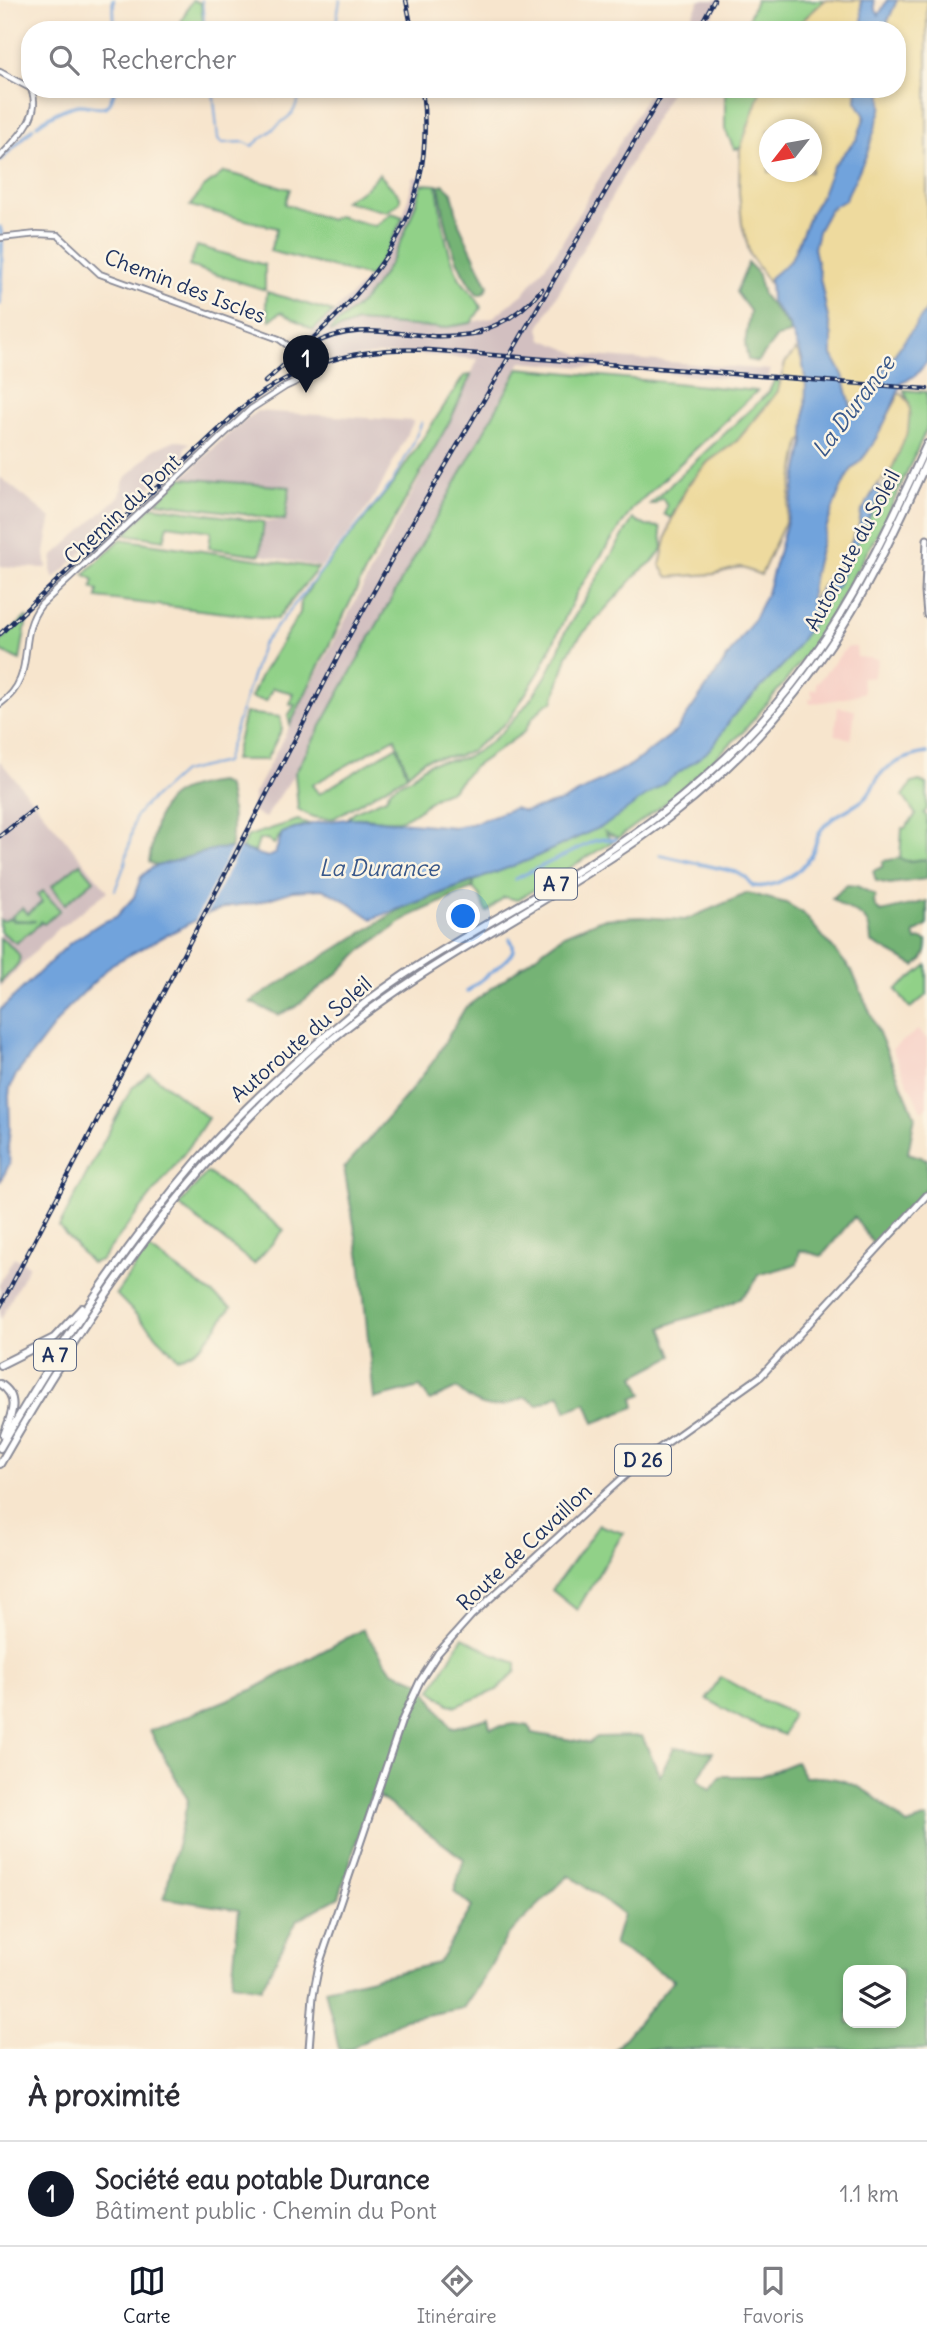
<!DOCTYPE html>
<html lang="fr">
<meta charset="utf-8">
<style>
:root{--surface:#fff;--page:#f7f7f7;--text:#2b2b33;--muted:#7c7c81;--line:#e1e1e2;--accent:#111827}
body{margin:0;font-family:Delius,sans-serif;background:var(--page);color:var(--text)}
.controls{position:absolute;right:21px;bottom:21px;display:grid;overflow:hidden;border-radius:14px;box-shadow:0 4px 10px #0003}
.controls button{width:63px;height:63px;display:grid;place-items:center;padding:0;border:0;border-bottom:2px solid var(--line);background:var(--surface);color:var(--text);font:35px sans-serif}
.compass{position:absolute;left:759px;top:119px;width:63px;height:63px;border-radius:50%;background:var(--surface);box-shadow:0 4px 10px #0003;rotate:239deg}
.you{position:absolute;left:464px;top:917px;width:24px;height:24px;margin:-18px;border:5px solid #fff;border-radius:50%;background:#1a73e8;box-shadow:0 0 0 10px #1a73e833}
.badge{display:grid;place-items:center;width:46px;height:46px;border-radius:50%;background:var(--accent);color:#fff;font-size:23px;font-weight:700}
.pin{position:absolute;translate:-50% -58px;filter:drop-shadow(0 2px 4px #0008)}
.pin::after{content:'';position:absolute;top:37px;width:24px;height:21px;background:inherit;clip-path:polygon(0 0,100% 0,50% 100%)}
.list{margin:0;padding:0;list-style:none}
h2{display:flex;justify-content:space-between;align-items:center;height:91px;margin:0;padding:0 28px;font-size:30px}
h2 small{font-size:23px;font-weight:400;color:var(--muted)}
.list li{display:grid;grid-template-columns:46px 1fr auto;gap:21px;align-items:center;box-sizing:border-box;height:105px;padding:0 28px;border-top:2px solid var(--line)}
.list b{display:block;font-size:26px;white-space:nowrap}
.list p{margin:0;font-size:23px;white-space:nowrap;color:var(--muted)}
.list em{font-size:23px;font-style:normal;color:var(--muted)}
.icon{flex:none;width:38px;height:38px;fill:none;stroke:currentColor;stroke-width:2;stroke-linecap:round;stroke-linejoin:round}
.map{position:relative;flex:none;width:927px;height:2049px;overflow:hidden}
.search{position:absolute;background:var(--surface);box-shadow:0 4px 10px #0003;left:21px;right:21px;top:21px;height:77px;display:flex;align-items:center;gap:18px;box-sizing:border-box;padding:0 24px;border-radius:28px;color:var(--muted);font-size:26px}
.sheet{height:196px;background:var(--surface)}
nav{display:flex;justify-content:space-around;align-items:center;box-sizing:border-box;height:98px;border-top:2px solid var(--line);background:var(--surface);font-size:19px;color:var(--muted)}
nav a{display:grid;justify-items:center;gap:4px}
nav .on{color:var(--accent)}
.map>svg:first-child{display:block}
.built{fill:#f7d1c7}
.industrial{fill:#d2bfc0}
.green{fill:#91d188;stroke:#568073;stroke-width:2}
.forest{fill:#74b374;stroke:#487169;stroke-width:2;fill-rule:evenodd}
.sand{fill:#eeda9e;stroke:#84847e;stroke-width:2;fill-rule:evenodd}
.water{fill:#71a3dc;stroke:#46699d;stroke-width:2}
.pier{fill:#f7e5cd}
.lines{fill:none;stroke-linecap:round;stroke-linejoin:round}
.stream{stroke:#71a3dc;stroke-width:2}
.canal{stroke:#71a3dc;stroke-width:3.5}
.secondary-casing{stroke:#898a96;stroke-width:8}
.primary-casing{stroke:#898a96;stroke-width:9}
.highway-casing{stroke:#898a96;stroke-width:10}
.secondary{stroke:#fff;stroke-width:4.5}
.primary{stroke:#fff;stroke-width:5}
.highway{stroke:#fff;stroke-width:6}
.rail-casing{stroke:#1b2f5e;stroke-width:4.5}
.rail{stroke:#fcf5e5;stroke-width:2;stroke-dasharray:5;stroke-linecap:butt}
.labels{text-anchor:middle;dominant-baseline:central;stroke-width:5;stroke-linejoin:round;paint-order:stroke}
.shield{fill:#fcf5e5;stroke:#5e6a86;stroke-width:2}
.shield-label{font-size:19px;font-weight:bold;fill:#1b2f5e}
.street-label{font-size:21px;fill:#1b2f5e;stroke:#fcf5e5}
.water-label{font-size:23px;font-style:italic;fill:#39588a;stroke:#fcf5e5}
</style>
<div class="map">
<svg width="927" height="2049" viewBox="0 0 927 2049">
<rect width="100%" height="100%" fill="#fcf5e5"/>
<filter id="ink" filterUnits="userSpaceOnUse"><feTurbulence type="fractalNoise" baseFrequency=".0143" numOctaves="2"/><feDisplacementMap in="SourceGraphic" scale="14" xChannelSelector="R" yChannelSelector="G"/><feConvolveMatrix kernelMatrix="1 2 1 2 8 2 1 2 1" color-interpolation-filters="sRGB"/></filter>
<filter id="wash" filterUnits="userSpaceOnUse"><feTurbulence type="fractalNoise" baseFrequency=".00686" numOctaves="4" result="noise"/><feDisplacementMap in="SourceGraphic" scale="28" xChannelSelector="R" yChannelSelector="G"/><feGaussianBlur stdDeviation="1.57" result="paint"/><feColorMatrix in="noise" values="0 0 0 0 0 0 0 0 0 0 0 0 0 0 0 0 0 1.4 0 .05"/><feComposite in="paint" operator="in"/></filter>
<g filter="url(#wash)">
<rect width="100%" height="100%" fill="#f7e5cd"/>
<!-- built -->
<g class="built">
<path d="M847,647H856L857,657L878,659L873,678L861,677L864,692L845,698L810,704L809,699L813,698L811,690L817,689L816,684Z"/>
<path d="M838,707L855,710L851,739L835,735Z"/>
<path d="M918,1030L927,1039V1108L921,1111L892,1049Z"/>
</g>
<!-- industrial -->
<g class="industrial">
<path d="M700,0H721L705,30H684Z"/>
<path d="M651,89H672L539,328L542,339L581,355L770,370L769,378L767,381L521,362L295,773L265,818L251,811L254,794L451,419L478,359L414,354H381L357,357L316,369L308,357L297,347L370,277L388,249L403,217L414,177L423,178L422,184L410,223L393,259L363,301L330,329L331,331L357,322L441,328L492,318L523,294L557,251Z"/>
<path d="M257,411L414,421L379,490L351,531L321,567L261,555L265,521H285L291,487L183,478L225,437Z"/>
<path d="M175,440L190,443L185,447V455L54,579L51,570L53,556L120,496L124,480L153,450Z"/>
<path d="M0,477L51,518L45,553L47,568L0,567Z"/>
<path d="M0,761L108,891L54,932L0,987Z"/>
<path d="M14,1257L29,1265L0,1321V1283Z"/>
</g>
<!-- green -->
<g class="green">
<path d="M192,0L201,3L204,30H177Z"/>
<path d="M756,0H825L792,30H744Z"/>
<path d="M725,89H761L741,148L734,149L725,129Z"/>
<path d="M224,172L290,189L285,204L330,220L338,216L375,226L392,213L403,217L388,249L370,277L270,251L277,228L190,206L203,188Z"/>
<path d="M379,174L400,196V202L387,212L344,201L366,188Z"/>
<path d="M422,184L437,185C441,216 445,248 459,277C465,288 477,295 481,308L471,323L441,328L357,322L331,332L330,330C340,320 353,311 363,301C393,267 409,227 422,184Z"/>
<path d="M197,246L265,265V290L189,266Z"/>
<path d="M267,292L333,312L313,330L281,312L270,320L266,305Z"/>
<path d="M519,368L757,391L633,508L577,592L540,671L508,721L471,751L458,756L432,758L424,760L408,774L395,738L312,785L319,794L397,746L407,775L334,818C319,820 310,817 298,809L295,773Z"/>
<path d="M471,375L451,419L366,570L290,725L288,716L295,705L290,704L293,693L273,688L266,701L251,698L260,677L300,613L301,601L320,573L392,485L464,376Z"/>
<path d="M775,379L780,382L778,391L737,441L708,462L687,486L671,518L664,514L667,506L662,498L654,504H650L769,392Z"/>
<path d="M904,390L927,392V428L886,518L821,634L789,677L743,732L671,799L618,838L605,832L612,842L517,900L504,897L487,912L485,910L480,896L473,888L474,881L529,860L607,824L716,742L732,717L785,663L837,586L891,471L909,402Z"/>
<path d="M182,478L290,487L285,520L157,502Z"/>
<path d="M152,506L264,522L260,555L209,548L211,531L168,525L164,540L125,534Z"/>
<path d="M633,519L646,526L660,527L663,548L653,561L639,572L576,641L567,656L553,702L546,704L533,717L524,732L471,769L451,791C432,793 421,813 403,819C386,824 365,814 347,819L355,811L386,798C387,795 389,791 391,789C396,784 404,782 410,778C418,773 423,765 432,763C445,759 457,762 469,756C509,735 553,677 564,634Z"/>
<path d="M121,539L318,568L277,619L97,598L98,591L92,587L94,580L84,574Z"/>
<path d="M26,617L27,618L20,660L0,651V642Z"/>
<path d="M245,713L280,717L282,729L266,760H234Z"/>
<path d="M919,781L927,784V809L924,813L927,817V860C917,857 910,865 900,858L902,828H905L916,815L903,796L912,783Z"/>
<path d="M298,820L309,824C292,830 284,827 274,844L267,839L259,840L255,852L241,849L248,836Z"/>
<path d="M80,863L94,880L65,904L52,886Z"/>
<path d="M43,891L60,910L44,924L40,921L41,923L16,943L0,931V920L4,921L10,918L14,921H36L14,920L12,916L22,908L27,914L42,902L37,895Z"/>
<path d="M0,938C29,959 23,959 0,983Z"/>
<path d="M927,965V995L910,1008L896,990Z"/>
<path d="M150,1073L208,1118L189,1147L101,1260L91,1263L59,1227L131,1089Z"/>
<path d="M207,1172L284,1230L254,1264L179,1205Z"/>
<path d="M148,1248L231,1307C217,1326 202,1353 178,1358L116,1294Z"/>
<path d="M599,1525L623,1533L577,1610L552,1590Z"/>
<path d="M463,1637L495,1655L516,1663V1671L497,1690L456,1706L449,1704L431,1690Z"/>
<path d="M721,1677L762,1700L792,1713L784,1735L746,1721L707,1699Z"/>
</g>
<!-- forest -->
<g class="forest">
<path d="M443,184L452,192L459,224L488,286L484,293L478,295C452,265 445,224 439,186Z"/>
<path d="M748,263L757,272L763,295L789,327L790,334L777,337L758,362L748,360L745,344L750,311L736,292Z"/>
<path d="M219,782L226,785C232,798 234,833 230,848L216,849L157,866L149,862C158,807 158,790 219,782Z"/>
<path d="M900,858C910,865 917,857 927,860V879L890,884L876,881L873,871L882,867L883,861Z"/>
<path d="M474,881L473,888L410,916L363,949L338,973L294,1008L278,1015L250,1002L402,908Z"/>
<path d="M847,885L857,886L875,895C873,903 874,907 881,912L927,901V926L914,933L916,940L922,939L927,941C927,953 925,959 915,966L871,942C870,908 853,917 832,898Z"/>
<path d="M748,893L786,903L803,913L852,971L915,1116L908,1153L927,1159V1187L874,1245L854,1217L822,1256L800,1250L797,1264L758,1275C744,1313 693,1311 662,1328L673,1356L635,1376L643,1394L633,1398L635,1407L594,1423L586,1403L566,1411L560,1394L538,1405L525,1397C497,1411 480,1411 457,1388L430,1401L420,1387L374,1399L360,1259L344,1168L408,1094L435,1059L465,1008L564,935L602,919L641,917L685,920Z"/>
<path d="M363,1629L392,1671L420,1682L451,1728L488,1718L490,1728L514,1724L529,1726L532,1733L589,1743L597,1737L642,1736L660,1776L674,1747L713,1752L698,1779L710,1790L721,1776H761L796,1762L805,1777C854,1774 873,1795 907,1825L927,1818V2049H615L674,1980L614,1945L623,1914L569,1875L507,1936L486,1974L463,2008L405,2019L351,2049H339L325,1989L438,1963L472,1907L454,1892L464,1859L382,1799L371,1795L339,1897L297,1920L261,1988L232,1983L239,1910L164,1898L188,1800L150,1731L254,1689ZM848,1970H901V2023H848Z"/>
</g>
<!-- sand -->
<g class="sand">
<path d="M825,0H861L863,30H792Z"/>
<path d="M897,0H927V309L902,346L852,412L843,375L832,355V338L814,248L818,231L830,209L845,200L882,106V89H897V30H884Z"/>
<path d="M761,89H857L856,101L865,116L857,139L846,152L810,215L791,260L770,284L750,255L742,224L739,192L740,150ZM769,130H811V172H769Z"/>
<path d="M796,350C811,368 805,415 804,438L800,443L785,522L761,575L740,567L715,574L668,577L660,565L670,523L687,486L708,462L737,441L763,410L778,391L785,363Z"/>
<path d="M898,393L902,394L909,402L910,409L908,431L891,471L877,485L861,513L859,526L838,570L826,581L810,605C810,575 832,500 848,474C852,467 858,463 863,458C877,441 885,419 896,401Z"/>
</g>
<!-- water -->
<g class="water">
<path d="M861,0H874L875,9L879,15L887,0H897L884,30H863Z"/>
<path d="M857,89H882V106L867,154L845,200L830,209L818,231L814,248L832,338V355L843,375L852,411L856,408L927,309V362L915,376L901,382C895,403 876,443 862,459C857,465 851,468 848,475C833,501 809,575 811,604L826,581L838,570L859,526L861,513L877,485L879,486L880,493L837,586L820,612L785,663L732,717L716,742L706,753L607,824L529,860L372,919L341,898L322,889L293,891L256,903L230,906L209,913L112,964L67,1009L16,1075L10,1088L9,1096L10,1128L8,1146L10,1163L0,1182V1010L70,943L101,923L116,917L134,897L141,877L151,868L216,849H241L268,857L275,854L282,833L315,823L354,818L454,827L471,824L514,808L524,811L530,810L563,801L631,765L676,731L754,619L767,593L789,514L804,442L806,385L802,358L789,325L771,301L770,278L791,260L810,215L821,196L833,166L857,139L865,116L856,101Z"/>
</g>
<!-- pier -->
<path class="pier" d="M234,844L241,845L203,920L193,925Z"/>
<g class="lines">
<!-- stream -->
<g class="stream">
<path d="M202,0L205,30"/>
<path d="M332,30L336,23L340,0"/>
<path d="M213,89L218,139L222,143L245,142L252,146L292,114L304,89"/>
<path d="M115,890L125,864L135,817L143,807L182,772L225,762L262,645L391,484L412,446L422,422"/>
</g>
<!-- canal -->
<g class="canal">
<path d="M113,0L114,30"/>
<path d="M37,125C48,117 65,107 79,105C87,104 101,111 108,105C111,102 113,94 115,89"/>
<path d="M0,161L33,128"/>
<path d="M0,227L2,236"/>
<path d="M2,253V240"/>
<path d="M0,304L2,256"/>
<path d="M660,855L736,872L746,878L751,884"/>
<path d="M515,879L594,841L604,839L616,840"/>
<path d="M753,886C774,889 800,874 811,855C816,847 816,837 821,830C831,816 847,811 860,802C870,796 873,785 879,776C889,763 912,755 927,753"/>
<path d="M467,992C476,982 512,960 513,950C514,946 512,942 510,939"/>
</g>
</g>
</g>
<g filter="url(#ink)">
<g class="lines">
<!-- secondary casing -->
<g class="secondary-casing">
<g id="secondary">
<path d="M0,72L30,88"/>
<path d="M0,157C16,139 43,116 31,89"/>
<path d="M0,238L37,234L58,235L100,274L279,339L301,355L315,373L285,387L251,409L41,605C15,638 39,676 0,704"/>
</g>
</g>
<!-- primary casing -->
<g class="primary-casing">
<g id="primary">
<path d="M927,539L925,592L927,615"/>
<path d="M309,2049L313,1996L319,1965L402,1720L420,1681L438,1653L471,1616L640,1462L761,1376L927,1195"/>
</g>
</g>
<!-- highway casing -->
<g class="highway-casing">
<g id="highway">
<path d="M0,1365L54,1338L82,1308"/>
<path d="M0,1384C21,1397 11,1416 4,1435"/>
<path d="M0,1448C59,1347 122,1249 198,1160C244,1107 296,1060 350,1015C425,953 516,911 598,858C688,800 768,726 827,636C867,575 897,509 927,444"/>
<path d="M0,1464C88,1310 189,1163 324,1046C420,964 536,911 639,839C725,780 798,701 852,611C880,563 904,512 927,461"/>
</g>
</g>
<!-- secondary -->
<use href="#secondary" class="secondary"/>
<!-- primary -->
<use href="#primary" class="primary"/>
<!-- highway -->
<use href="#highway" class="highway"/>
<!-- rail casing -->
<g class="rail-casing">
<g id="rail">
<path d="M406,0L412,30"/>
<path d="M698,30L714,0"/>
<path d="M473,333C501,326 524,311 542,289"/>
<path d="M312,345C350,323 389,333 431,336C448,337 464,335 480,333"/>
<path d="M265,382C359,297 441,230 422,89"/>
<path d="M0,634L244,406C298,363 359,346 428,350L927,389"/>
<path d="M0,836L34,809"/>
<path d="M0,1307L343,647L404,537L665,89"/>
</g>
</g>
<!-- rail -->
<use href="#rail" class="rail"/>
</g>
</g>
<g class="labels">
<!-- shield labels -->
<g class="shield">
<rect x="535" y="868.5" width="42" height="31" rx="5"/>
<rect x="34" y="1339.5" width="42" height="31" rx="5"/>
<rect x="615" y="1444.5" width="56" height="31" rx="5"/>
</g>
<g class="shield-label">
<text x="556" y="884">A 7</text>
<text x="55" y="1355">A 7</text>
<text x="643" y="1460">D 26</text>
</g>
<!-- street labels -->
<g class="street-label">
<text transform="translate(185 286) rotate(21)">Chemin des Iscles</text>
<text transform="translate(122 509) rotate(-43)">Chemin du Pont</text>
<text transform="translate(852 550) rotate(-62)">Autoroute du Soleil</text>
<text transform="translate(301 1039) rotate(-41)">Autoroute du Soleil</text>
<text transform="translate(524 1547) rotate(-43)">Route de Cavaillon</text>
</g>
<!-- water labels -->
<g class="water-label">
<text transform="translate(853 406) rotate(-53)">La Durance</text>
<text x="379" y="867">La Durance</text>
</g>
</g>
</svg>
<div class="controls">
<button><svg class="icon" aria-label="layers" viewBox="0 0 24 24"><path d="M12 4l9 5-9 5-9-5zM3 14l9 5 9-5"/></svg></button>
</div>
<svg class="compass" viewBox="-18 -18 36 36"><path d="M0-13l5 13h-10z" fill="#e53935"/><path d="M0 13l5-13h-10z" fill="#7c7c81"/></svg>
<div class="you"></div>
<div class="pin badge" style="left:306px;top:393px">1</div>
<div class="search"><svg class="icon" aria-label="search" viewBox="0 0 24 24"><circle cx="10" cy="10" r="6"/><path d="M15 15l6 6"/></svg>Rechercher</div>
</div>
<section class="sheet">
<h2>À proximité<small></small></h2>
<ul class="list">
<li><span class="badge">1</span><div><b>Société eau potable Durance</b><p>Bâtiment public · Chemin du Pont</p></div><em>1.1 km</em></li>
</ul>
</section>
<nav>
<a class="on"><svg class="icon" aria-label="map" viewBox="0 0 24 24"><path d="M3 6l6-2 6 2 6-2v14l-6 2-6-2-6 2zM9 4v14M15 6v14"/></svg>Carte</a>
<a><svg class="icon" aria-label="directions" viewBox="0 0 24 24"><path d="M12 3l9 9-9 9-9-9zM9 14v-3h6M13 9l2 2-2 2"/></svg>Itinéraire</a>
<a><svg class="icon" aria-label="saved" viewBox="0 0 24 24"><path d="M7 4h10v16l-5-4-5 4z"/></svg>Favoris</a>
</nav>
